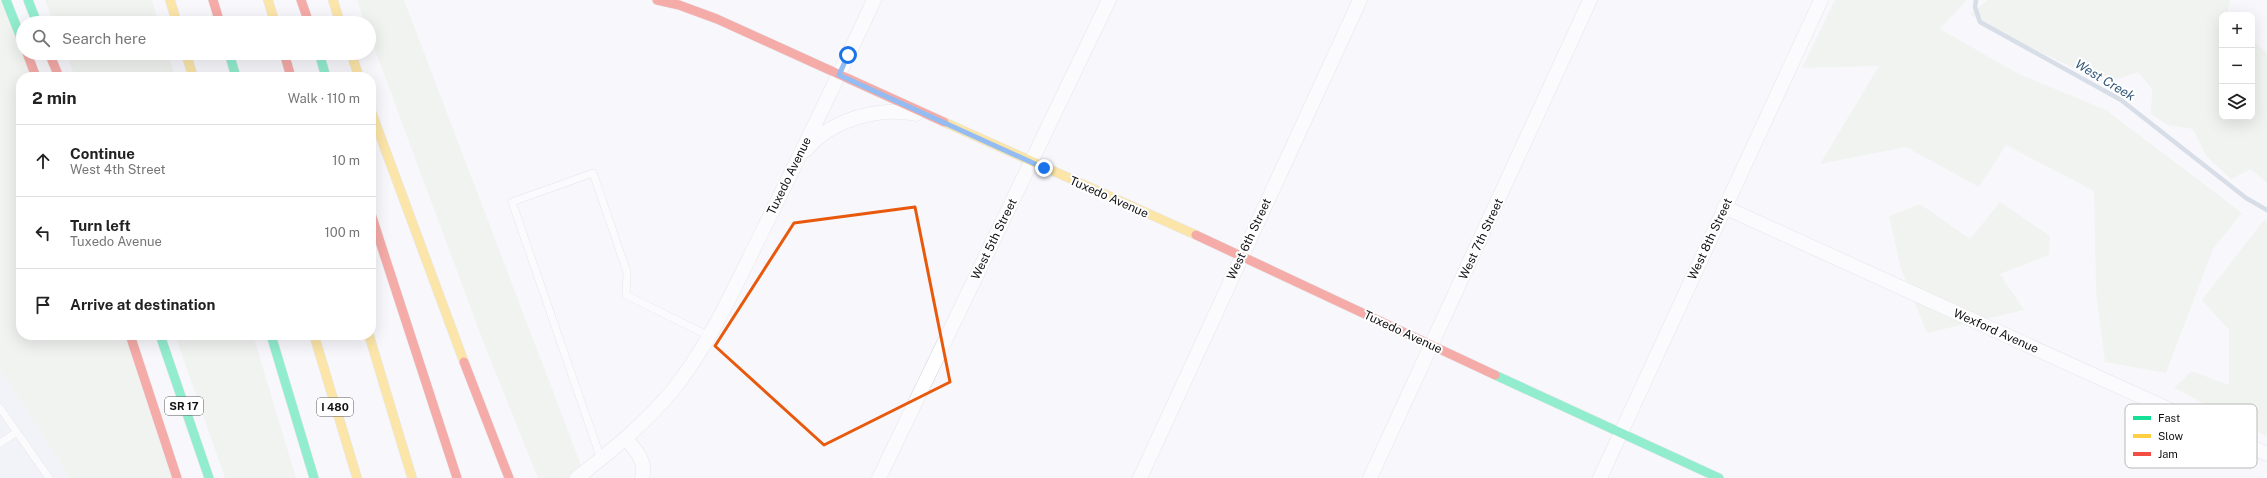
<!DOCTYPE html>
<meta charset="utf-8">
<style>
:root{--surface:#fff;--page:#f2f2f2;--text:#222;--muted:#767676;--line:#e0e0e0}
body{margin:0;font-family:"Public Sans",sans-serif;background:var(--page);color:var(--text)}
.controls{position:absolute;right:12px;top:12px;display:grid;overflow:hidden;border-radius:8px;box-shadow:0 4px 16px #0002}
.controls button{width:36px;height:36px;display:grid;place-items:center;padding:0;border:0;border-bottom:1px solid var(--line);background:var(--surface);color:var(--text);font:20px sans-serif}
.stop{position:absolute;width:12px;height:12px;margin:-9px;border:3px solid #1a73e8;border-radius:50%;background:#fff}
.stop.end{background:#1a73e8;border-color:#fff;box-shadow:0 1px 4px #0008}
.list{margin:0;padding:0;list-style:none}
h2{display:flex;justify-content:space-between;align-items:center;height:52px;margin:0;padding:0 16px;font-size:17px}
h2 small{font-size:13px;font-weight:400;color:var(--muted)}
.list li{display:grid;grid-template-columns:26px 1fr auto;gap:12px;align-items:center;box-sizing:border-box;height:72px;padding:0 16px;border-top:1px solid var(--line)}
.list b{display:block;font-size:15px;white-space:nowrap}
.list p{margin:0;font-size:13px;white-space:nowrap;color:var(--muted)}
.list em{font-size:13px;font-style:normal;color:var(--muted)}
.icon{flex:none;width:22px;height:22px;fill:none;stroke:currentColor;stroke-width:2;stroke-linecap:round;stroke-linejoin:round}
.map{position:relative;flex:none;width:2267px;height:478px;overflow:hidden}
.search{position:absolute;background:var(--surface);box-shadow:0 4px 16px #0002;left:16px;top:16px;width:360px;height:44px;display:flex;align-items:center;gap:10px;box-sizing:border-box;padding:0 14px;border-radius:22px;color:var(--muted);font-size:15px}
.panel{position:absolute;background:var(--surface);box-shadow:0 4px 16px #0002;left:16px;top:72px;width:360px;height:268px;border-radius:16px}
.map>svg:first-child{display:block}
.built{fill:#ecebf6}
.green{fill:#e9eee4}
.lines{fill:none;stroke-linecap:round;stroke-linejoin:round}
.stream{stroke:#afbfcf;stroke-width:4.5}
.lane-casing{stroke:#d2d2d6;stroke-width:8}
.street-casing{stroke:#d2d2d6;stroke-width:15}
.fast-casing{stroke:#d2d2d6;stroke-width:10}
.slow-casing{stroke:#d2d2d6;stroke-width:10}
.jam-casing{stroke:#d2d2d6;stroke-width:10}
.lane{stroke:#fefeff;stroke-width:7}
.street{stroke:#fefeff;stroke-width:14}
.fast{stroke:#16e098;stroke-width:9}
.slow{stroke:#ffcf43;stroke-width:9}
.jam{stroke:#f24e42;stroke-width:9}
.route{stroke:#1a73e8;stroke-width:5}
.marked{fill:none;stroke:#e8590c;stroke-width:3;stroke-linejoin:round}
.labels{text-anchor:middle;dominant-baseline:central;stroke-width:4;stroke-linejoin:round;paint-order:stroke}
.shield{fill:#fff;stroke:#58585a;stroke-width:1}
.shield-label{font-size:11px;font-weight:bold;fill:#111114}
.street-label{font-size:12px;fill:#111114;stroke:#fff}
.water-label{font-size:13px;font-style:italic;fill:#32587a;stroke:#fff}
.key{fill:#fff;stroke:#b8b8b8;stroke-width:1}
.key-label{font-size:11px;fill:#111114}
</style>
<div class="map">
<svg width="2267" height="478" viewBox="0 0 2267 478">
<rect width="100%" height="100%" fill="#f7f7fc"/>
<!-- built -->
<path class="built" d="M0,370L70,478H0Z"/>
<!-- green -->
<g class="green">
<path d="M0,0L36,77H21V335H130L177,478H70L0,370Z"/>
<path d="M45,0H152L159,23H54Z"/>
<path d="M357,0H404L586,478H538L484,344L369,34V23H365Z"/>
<path d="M1835,0H1967L1940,29L2019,74L2106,110L2242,213L2213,249L2166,373L2105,362L2096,291L2094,191L2006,145L1979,187L1906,147L1820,164L1879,66L1802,68Z"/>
<path d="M1988,0H2230L2227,15H2222V117H2252V40L2267,53V183L2251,169L2231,179L2206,156L2193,129L2168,125L2151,114L2152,89L2138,72L2106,83L2007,37L1970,14Z"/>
<path d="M66,53H168L175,77H75Z"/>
<path d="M2000,202L2050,236L2049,255L2000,274L2024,310L1927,333L1901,269L1889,216L1920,204L1970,239Z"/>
<path d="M2264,220L2267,222V436C2235,423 2205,403 2174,388L2192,371L2229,385V330L2202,300Z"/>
<path d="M175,335H253L296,478H225Z"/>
</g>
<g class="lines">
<!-- stream -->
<path class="stream" d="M1976,0L1975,7L1980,22L2121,100L2246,198L2267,210"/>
<!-- lane casing -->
<g class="lane-casing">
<g id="lane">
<path d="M0,408L49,478"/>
<path d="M0,443L17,432"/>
<path d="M601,459L512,202L593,173L627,272L626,295L709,336"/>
</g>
</g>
<!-- street casing -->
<g class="street-casing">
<g id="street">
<path d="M806,150C830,120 879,106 916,114"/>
<path d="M1724,207L2267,454"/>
<path d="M626,439C636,450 647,462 642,478"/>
<path d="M577,478C611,451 645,424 673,390C711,342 735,286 762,232C800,155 838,78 874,0"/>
<path d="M879,478L1109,0"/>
<path d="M1140,478L1360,0"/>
<path d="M1370,478L1590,0"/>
<path d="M1600,478L1821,0"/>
</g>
</g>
<!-- fast casing -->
<g class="fast-casing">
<g id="fast">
<path d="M6,0L23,43"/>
<path d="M28,0L37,23"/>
<path d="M229,53L236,77"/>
<path d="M319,53L326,77"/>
<path d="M160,335L209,478"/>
<path d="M271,335L314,478"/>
<path d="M1495,375L1719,478"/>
</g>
</g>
<!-- slow casing -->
<g class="slow-casing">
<g id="slow">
<path d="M170,0L177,23"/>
<path d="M268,0L275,23"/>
<path d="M333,0L340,23"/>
<path d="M186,53L193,77"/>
<path d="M351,53L359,77"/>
<path d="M371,111L464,362"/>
<path d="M944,122L1196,235"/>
<path d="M314,335L357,478"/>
<path d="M369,335L412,478"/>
</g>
</g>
<!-- jam casing -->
<g class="jam-casing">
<g id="jam">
<path d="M213,0L220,23"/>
<path d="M301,0L309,23"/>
<path d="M657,0L679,5L717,19L944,122"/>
<path d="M27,53L36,77"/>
<path d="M49,53L59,77"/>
<path d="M284,53L291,77"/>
<path d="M371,214L457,478"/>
<path d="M1196,235L1495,375"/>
<path d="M130,335L177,478"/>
<path d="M464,362L509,478"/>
</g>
</g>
<!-- lane -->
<use href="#lane" class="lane"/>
<!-- street -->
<use href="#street" class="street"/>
<!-- fast -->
<use href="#fast" class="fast"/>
<!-- slow -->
<use href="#slow" class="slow"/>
<!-- jam -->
<use href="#jam" class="jam"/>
</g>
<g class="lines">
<!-- route -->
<path class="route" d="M848,55L839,75L1044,168"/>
</g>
<!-- marked area -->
<path d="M0 0H2267V478H0ZM915,207L950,382L824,445L715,346L794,223Z" fill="#f7f7fc" fill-opacity=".55" fill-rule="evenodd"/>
<path class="marked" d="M915,207L950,382L824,445L715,346L794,223Z"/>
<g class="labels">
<!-- shield labels -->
<g class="shield">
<rect x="165" y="397" width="38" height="18" rx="3"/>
<rect x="317" y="398" width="36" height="18" rx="3"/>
</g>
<g class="shield-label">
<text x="184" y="406">SR 17</text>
<text x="335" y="407">I 480</text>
</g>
<!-- street labels -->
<g class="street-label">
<text transform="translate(789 176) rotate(-64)">Tuxedo Avenue</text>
<text transform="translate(1109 197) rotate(24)">Tuxedo Avenue</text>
<text transform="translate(994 239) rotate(-64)">West 5th Street</text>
<text transform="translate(1249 239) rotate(-65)">West 6th Street</text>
<text transform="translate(1481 239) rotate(-65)">West 7th Street</text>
<text transform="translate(1710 239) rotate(-65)">West 8th Street</text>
<text transform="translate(1996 331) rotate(24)">Wexford Avenue</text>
<text transform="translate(1403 332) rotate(25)">Tuxedo Avenue</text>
</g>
<!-- water labels -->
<g class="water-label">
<text transform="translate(2105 80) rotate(31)">West Creek</text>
</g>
</g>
<!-- legend -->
<rect x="2125" y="404" width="132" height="64" rx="6" class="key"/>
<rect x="2133" y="416" width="18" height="4" fill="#16e098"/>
<rect x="2133" y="434" width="18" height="4" fill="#ffcf43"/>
<rect x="2133" y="452" width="18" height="4" fill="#f24e42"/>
<g class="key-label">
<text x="2158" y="422">Fast</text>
<text x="2158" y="440">Slow</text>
<text x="2158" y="458">Jam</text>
</g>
</svg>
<div class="controls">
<button>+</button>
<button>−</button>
<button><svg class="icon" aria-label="layers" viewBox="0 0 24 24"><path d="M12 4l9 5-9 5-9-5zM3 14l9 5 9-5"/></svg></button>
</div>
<div class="stop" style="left:848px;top:55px"></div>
<div class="stop end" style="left:1044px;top:168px"></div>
<div class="search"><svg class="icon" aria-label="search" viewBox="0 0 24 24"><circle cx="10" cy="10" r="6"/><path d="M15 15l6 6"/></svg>Search here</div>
<section class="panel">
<h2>2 min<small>Walk · 110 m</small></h2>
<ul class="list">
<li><svg class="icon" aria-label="ahead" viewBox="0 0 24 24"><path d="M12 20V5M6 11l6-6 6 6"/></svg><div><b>Continue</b><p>West 4th Street</p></div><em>10 m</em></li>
<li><svg class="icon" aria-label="left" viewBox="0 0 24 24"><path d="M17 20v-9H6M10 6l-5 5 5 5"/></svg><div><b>Turn left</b><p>Tuxedo Avenue</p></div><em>100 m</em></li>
<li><svg class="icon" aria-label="arrive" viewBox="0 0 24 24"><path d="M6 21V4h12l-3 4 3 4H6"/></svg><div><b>Arrive at destination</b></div></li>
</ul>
</section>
</div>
